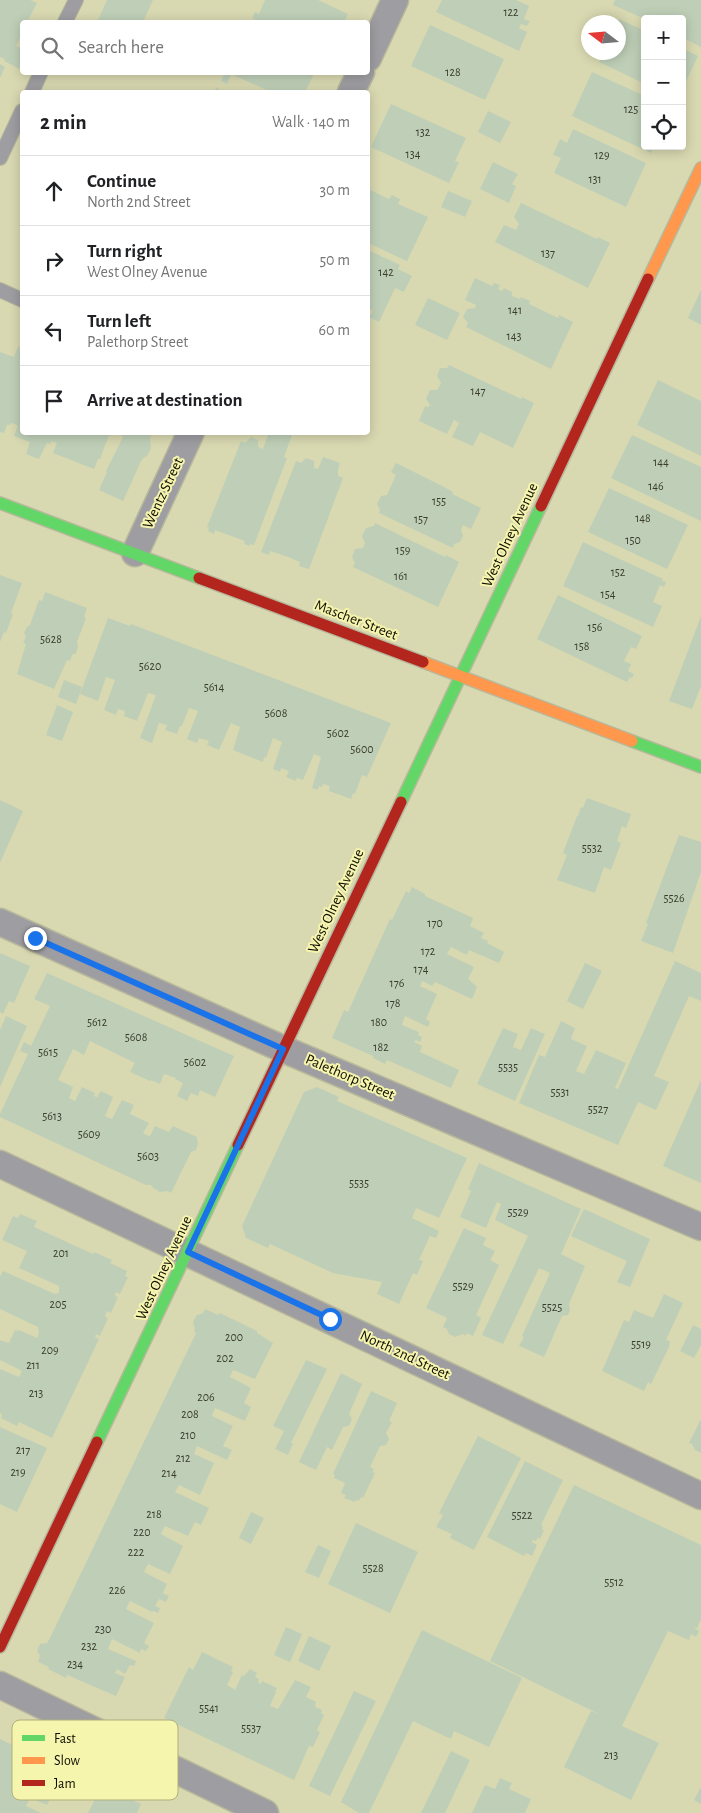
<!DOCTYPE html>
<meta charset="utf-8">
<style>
:root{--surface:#fff;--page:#f6f6f6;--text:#202124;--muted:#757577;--line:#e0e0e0}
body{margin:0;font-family:"Alegreya Sans",sans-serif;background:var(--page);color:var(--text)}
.controls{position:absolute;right:15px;top:15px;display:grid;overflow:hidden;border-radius:5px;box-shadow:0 2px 12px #0003}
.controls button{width:45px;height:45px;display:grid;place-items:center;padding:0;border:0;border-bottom:1px solid var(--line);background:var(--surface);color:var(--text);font:25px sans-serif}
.compass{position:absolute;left:581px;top:15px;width:45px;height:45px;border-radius:50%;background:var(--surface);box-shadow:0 2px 12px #0003;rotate:286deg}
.stop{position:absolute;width:15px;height:15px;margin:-11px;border:4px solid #1a73e8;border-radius:50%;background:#fff}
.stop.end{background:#1a73e8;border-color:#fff;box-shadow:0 1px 5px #0008}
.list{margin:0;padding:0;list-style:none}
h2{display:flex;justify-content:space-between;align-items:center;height:65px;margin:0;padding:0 20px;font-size:21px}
h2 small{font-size:16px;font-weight:400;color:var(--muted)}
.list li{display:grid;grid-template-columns:32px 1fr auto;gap:15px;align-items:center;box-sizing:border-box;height:70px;padding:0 20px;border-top:1px solid var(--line)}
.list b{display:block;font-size:19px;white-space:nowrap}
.list p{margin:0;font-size:16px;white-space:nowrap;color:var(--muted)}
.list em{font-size:16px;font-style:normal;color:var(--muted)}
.icon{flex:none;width:28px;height:28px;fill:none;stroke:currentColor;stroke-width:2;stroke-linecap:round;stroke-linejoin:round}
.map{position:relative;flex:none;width:701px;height:1813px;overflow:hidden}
.search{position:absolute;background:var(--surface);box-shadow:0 2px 12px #0003;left:20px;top:20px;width:350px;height:55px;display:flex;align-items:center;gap:12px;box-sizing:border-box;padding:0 18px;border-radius:5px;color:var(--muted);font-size:19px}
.panel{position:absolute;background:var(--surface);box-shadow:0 2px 12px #0003;left:20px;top:90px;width:350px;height:345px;border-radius:5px}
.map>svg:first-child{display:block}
.building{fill:#bfcfb7}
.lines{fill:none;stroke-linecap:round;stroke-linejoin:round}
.lane-casing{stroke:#b8b89c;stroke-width:16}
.street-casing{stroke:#b8b89c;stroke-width:29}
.fast-casing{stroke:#b8b89c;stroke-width:14}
.slow-casing{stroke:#b8b89c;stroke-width:14}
.jam-casing{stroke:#b8b89c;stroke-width:14}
.lane{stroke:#9e9da1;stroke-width:14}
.street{stroke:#9e9da1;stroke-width:26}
.fast{stroke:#63d668;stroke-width:11}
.slow{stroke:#ff974d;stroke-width:11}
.jam{stroke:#b3261e;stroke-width:11}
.route{stroke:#1a73e8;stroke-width:6}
.labels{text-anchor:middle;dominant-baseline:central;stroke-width:4;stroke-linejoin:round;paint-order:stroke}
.number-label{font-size:12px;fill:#3a3d2e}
.street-label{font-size:15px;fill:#0e0c00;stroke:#f5f5ae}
.key{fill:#f5f5ae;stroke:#b0af7a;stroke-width:1}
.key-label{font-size:14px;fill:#0e0c00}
</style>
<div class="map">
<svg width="701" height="1813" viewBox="0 0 701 1813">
<rect width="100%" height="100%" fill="#d8d8b1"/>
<!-- building -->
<g class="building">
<path d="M0,0H30L37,3L27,22H22V33L16,46L22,49V70L4,61L5,59L0,57Z"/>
<path d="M107,0H153L143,22H103L98,20Z"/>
<path d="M265,0H318L348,14L344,22H261L252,18L255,12L259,14Z"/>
<path d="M442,0H516L529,6L524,19L530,21L527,26L521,24L519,28L527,32L519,51L436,12Z"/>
<path d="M615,0H701V47L682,37V19H645L613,5Z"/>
<path d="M614,18L618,21L619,19L645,31V84L599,62L604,52H618V22H612Z"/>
<path d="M430,25L504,59L485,100L411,66Z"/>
<path d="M682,48L698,56L682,90Z"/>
<path d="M0,64L5,67L0,78Z"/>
<path d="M225,72H315L305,92H271L231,74L227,84L221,81Z"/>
<path d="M592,72L645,96V146H654L651,153L572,116Z"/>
<path d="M216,88L226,92H214Z"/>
<path d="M391,104L466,138L455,161L459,162L449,183L371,147Z"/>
<path d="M488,111L511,122L500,143L478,132Z"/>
<path d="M573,129L646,163L626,207L554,173L561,158L553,155L560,139L567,143Z"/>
<path d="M493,162L518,174L512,184L516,186L509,203L480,189Z"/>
<path d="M368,189L389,199L392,195L400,199L398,204L428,217L407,261L368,243Z"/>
<path d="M448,191L472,201L465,217L441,207Z"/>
<path d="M521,203L597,239L598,237L610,243L588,288L495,242L504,225L516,230L519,224L514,217Z"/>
<path d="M368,250L400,265L398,269L412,276L404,292L395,288L379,322L369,317L373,311L368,308Z"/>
<path d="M475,278L492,286L494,283L500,285L498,289L502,291L504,288L512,292V296L520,299L521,297L530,301L529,304L558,318L559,315L573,322L551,369L466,327L468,323L463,317L467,309L475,308L476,305L465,300Z"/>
<path d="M701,290V325L688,318Z"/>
<path d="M428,298L460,313L447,340L415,325Z"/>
<path d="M22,346V432H113L112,436L109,435L100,459H98L94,469L53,453L57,443L51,441L50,444L47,443L39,459L26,454L30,442L14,436L18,426L15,424L11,423L9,425H7L4,433L0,432V352L14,357L18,347Z"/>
<path d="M449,365L521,399L522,397L534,403L513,448L480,432L473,446L452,437L459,423L454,420L447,434L419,421L425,406L428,407L430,405L426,399L430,390H437L440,385L441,383L437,376L440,368H447Z"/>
<path d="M658,380L701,401V456L637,425Z"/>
<path d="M120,432H153L150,439L151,449L147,456L142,459L123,501L99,490L107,472L106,471L123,437L121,435Z"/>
<path d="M269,432H293L284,457L287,458L254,545L250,544V546L244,544L245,541L215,530L214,534L208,531L209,527H207L241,441L245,443L251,437L258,440V447L263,449Z"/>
<path d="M632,435L701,467V521L611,478Z"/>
<path d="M323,457L340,463L338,469V476L343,478L309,569L299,566L300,562L288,557L270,551L269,555L261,552L296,461L301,463L306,458L314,461V468L318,469Z"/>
<path d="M396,463L444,487L453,492L452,494L481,508L471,529L463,525L461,530L463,536L460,542L454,544L453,548L379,513L380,510L377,504L381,496L387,495L396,475L391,472Z"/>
<path d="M609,488L688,525L667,569L588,532Z"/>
<path d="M375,523L445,557L446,555L459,562L438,607L353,567L355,563L352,557L355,549L363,548L365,543L362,536L366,528L374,526Z"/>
<path d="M583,542L663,579L662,581L666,582L664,587L660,585L653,602L662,606L653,627L563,586Z"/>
<path d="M0,575L22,583L11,613L13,614L6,633L4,632L0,642Z"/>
<path d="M45,592L87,608L84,617L86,618L77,642L78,647L76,653L72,655L70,661L67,660L54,689L17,674L26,644L23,643L26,637L24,633L27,627L30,625L39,600L42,601Z"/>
<path d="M558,595L642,636L636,649L631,647L624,661L631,664L628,671L634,674L632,678L630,677L627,682L537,639Z"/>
<path d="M701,616V686L692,709L669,701Z"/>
<path d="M108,618L130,626L131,624L391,723L367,777L362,775L355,794L353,793L351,799L329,791L330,786L323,784L322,787L319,786L318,790L312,788L321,757L314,754L303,780L297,778L296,781L286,777L289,771L281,768L280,772L273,769L282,742L273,738L266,758L264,757L263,762L233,750L240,727L231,723L219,750L207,745L209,741L199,738L197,743L187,739L198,711L189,708L182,726H180L177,734L165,730L167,725L159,723L152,743L140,738L156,695L148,693L137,721L124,716L125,711L118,709L116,715L104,710L115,680L106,677L98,701L80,694Z"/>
<path d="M64,680L82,687L76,704L58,697Z"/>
<path d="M57,705L73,712L62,741L46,735Z"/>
<path d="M587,798L631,814L626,828L622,826L617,841L621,843L611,870L604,867L595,893L557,880L567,855L563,853L577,816H578L581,807L583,808Z"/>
<path d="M0,800L23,811L0,863Z"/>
<path d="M679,835L701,842V872L673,953L641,941L648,924L646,923Z"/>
<path d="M412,887L425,894V896L473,918L470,926L484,933L481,938L488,941L487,943L504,952L499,963L469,950L467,955L451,947L447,954L474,967L468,979L477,987L472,999L435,982L432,986L422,981L420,986L437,994L426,1019L430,1022L428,1027L405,1016L402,1025L419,1032L418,1035L422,1037L420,1042L416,1040L414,1042L422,1046L420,1052L459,1070L451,1088L387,1060L385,1064L373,1058V1056L332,1038L344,1010L348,1012L390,919L392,920L406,891L409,893Z"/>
<path d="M0,953L30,966L14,1003L9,1001L3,1014L0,1012Z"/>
<path d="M675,961L701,973V1001L689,996L654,1076L669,1082L656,1110L638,1102L618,1145L519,1103L539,1055L545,1057L561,1021L575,1028L571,1039L587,1046L576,1071L584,1074L596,1050L626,1063L615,1088L618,1089Z"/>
<path d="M585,963L602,971L583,1009L567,1001Z"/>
<path d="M47,973L234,1056L215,1097L200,1090L198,1096L191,1093L187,1101L177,1096L183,1083L175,1079L176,1078L164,1074L160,1084L151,1080L150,1081L130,1072L135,1063L90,1041L84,1055L73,1049L58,1080L73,1087L69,1098L75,1101L82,1087L95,1093L94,1096L96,1097H97L101,1091L113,1097L105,1116L112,1119L122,1100L134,1105L130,1114L149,1123L143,1133L146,1135L150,1136L155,1126L169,1132L173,1126L197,1137L198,1144L196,1150L191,1152L171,1193L168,1191L160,1192L153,1188L151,1185H146L0,1117V1114L28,1054L20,1051L24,1042L31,1046L50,1006L34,999Z"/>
<path d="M6,1016L27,1026L0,1087V1030Z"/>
<path d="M503,1028L518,1034L513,1047L521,1050L531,1028L545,1034L515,1101L477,1084Z"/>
<path d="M701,1080V1183L663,1166Z"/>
<path d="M317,1087L339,1097L337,1101L467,1158L439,1218L416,1208L412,1218L439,1231L436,1238L430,1236L419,1260L423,1261L417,1275L413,1273L399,1304L377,1294L382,1282L333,1273L270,1244L268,1248L246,1238L242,1226L304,1092Z"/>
<path d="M479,1163L581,1209L561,1254L585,1266L569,1304L570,1310L568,1315L562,1316L544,1357L519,1346L524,1337L522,1336L550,1273L539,1268L503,1344L482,1335L528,1236L495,1220L501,1204L497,1202L486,1228L460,1217L471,1191L468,1189Z"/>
<path d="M584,1209L650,1239L630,1287L617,1282L627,1261L571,1236Z"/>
<path d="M20,1214L37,1221L34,1227L93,1254L94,1252L112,1260L110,1263L127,1271L125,1276L128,1277L120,1294L116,1292L115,1296L118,1297L111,1313L107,1311L105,1316L108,1318L100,1336L96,1334L95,1337L99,1339L52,1438L19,1422L17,1426L1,1418L2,1414L0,1413V1369L19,1377L22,1371L0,1360V1340L9,1343L15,1330L18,1331L19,1330L37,1338L39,1333L38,1327L0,1309V1277L3,1271L55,1294L59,1293V1286L19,1268L27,1251L2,1240L13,1216L18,1218Z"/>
<path d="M464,1228L486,1238L483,1245L495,1251L490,1260L499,1265L476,1315L481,1318L473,1336L467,1333L465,1336L463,1334L455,1337L449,1334L447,1329L443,1327L447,1318L426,1308Z"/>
<path d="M664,1294L683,1303L666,1340L670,1341L669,1347L651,1384L648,1382L644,1391L602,1371L624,1320L629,1322L634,1310L653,1318Z"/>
<path d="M205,1309L218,1315L220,1313L257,1331V1333L273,1343L255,1379L233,1370L230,1377L251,1388L244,1403L251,1407L245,1421L215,1408L212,1416L233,1426L223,1446L232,1450L227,1460L197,1446L194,1454L214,1463L200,1495L179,1485L175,1492L209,1508L201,1525L195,1522L188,1536L165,1526L161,1534L183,1546L170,1574L148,1564L144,1572L167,1584L163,1593L169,1596L166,1602L159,1599L155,1606L160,1608L158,1613L153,1611L152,1612L130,1601L126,1609L154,1623L144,1643L149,1646L146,1651L141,1649L140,1653L112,1639L108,1649L136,1661L134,1666L130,1665L125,1674L117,1669L115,1673L125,1677L116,1696L67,1675L66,1678L48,1669L49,1667L38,1662L40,1656L37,1651L40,1644L47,1643L50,1638L196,1333L194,1332L195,1329L193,1322L197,1315L203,1313Z"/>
<path d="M693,1325L701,1329V1345L694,1358L680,1351Z"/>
<path d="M306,1360L327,1369L291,1443H293L288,1455L275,1449L284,1431L273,1426Z"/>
<path d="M341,1373L362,1384L349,1414L352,1419L349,1426L343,1427L332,1450L327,1447L316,1470L299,1462Z"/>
<path d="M371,1391L397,1403L389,1421L392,1422L386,1433L389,1439L386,1445L380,1446L370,1467L374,1469L372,1472L375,1473L363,1498L361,1497L359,1501L356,1500L355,1502L344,1498L346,1495L341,1493L345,1483L334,1478L335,1475L333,1474Z"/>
<path d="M701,1419V1453L695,1450L692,1444L689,1443Z"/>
<path d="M0,1427L47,1448L17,1512L0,1504Z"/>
<path d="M478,1436L521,1458L474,1550L450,1538L452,1534L436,1527L443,1515L439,1513Z"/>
<path d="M525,1461L563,1480L541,1525L543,1526L542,1530H544L540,1539L538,1538L536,1541L533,1540L532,1542L537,1545L532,1556L526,1553L524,1556L487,1537Z"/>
<path d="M574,1485L701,1545V1619L697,1628H694L699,1631L696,1637L691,1634L689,1640L668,1631L622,1726L659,1743L631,1800L564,1767L591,1711L603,1716L490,1661Z"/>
<path d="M251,1512L264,1518L251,1544L239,1538Z"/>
<path d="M356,1523L418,1552L390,1613L328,1584Z"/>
<path d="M318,1545L331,1551L319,1578L305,1572Z"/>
<path d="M286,1627L302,1634L290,1662L274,1655Z"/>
<path d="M422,1630L522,1678L489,1747L454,1731L451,1739L413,1721L369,1813H359L341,1802Z"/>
<path d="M309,1636L331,1646L319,1671L298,1661Z"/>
<path d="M202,1652L233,1667L231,1671L233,1672L227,1685L232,1688L235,1690L242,1675L244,1676L250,1669L257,1673L255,1677L259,1679L258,1682L259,1683L261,1684L262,1681L277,1688L275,1692H276L270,1706L278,1709L295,1680L311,1687L306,1697L316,1702L315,1707L322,1710L321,1713L324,1715L317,1730L320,1732L313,1747L309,1746L294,1780L164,1718L189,1667L193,1670Z"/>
<path d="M354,1691L376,1701L330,1796L309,1786Z"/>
<path d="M0,1739L31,1754L32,1750L49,1759L47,1762L64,1770L54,1789L48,1786L46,1790L53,1793L47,1805L30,1798L26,1806L41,1813H0Z"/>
<path d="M451,1751L470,1760L445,1813H421Z"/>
<path d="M500,1778L512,1783L509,1789L531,1799L525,1813H472L485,1785L495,1789Z"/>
<path d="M102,1785L141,1804L137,1813H88Z"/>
<path d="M701,1787V1804L694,1800Z"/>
</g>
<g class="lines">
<!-- lane casing -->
<g class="lane-casing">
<g id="lane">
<path d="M65,22L76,0"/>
<path d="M32,92L41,72"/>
<path d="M0,158L22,111"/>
<path d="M0,290L22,300"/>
</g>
</g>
<!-- street casing -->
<g class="street-casing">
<g id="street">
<path d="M368,58L395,0"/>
<path d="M351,92L361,72"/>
<path d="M135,553L191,432"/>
<path d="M0,922L283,1049L701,1227"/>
<path d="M0,1164L701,1496"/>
<path d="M0,1685L265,1813"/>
</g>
</g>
<!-- fast casing -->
<g class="fast-casing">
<g id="fast">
<path d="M0,503L199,578"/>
<path d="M632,741L701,767"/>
<path d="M401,802L541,506"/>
<path d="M97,1442L238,1145"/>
</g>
</g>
<!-- slow casing -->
<g class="slow-casing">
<g id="slow">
<path d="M648,279L701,168"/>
<path d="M423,662L632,741"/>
</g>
</g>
<!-- jam casing -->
<g class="jam-casing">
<g id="jam">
<path d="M541,506L648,279"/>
<path d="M199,578L423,662"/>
<path d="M238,1145L401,802"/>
<path d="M0,1647L97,1442"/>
</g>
</g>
<!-- lane -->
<use href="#lane" class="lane"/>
<!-- street -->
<use href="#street" class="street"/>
<!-- fast -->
<use href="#fast" class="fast"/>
<!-- slow -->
<use href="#slow" class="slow"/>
<!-- jam -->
<use href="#jam" class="jam"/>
</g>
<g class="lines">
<!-- route -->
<path class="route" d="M35,938L283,1049L188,1252L330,1319"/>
</g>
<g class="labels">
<!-- number labels -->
<g class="number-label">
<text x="511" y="12">122</text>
<text x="453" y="72">128</text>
<text x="631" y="109">125</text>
<text x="423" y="132">132</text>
<text x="413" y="154">134</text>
<text x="602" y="155">129</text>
<text x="595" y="179">131</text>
<text x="548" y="253">137</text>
<text x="386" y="272">142</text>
<text x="515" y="310">141</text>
<text x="514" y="336">143</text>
<text x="478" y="391">147</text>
<text x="661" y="462">144</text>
<text x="656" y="486">146</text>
<text x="439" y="501">155</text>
<text x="643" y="518">148</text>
<text x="421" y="519">157</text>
<text x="633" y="540">150</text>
<text x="403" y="550">159</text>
<text x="618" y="572">152</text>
<text x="401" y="576">161</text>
<text x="608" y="594">154</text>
<text x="595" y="627">156</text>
<text x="51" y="639">5628</text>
<text x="582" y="646">158</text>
<text x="150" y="666">5620</text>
<text x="214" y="687">5614</text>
<text x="276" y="713">5608</text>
<text x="338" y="733">5602</text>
<text x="362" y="749">5600</text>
<text x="592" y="848">5532</text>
<text x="674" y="898">5526</text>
<text x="435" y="923">170</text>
<text x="428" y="951">172</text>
<text x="421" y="969">174</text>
<text x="397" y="983">176</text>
<text x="393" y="1003">178</text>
<text x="97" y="1022">5612</text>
<text x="379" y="1022">180</text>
<text x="136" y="1037">5608</text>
<text x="381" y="1047">182</text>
<text x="48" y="1052">5615</text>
<text x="195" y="1062">5602</text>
<text x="508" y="1067">5535</text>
<text x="560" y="1092">5531</text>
<text x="598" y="1109">5527</text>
<text x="52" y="1116">5613</text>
<text x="89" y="1134">5609</text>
<text x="148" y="1156">5603</text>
<text x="359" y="1183">5535</text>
<text x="518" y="1212">5529</text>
<text x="61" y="1253">201</text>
<text x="463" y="1286">5529</text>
<text x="58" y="1304">205</text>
<text x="552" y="1307">5525</text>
<text x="234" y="1337">200</text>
<text x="641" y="1344">5519</text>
<text x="50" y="1350">209</text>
<text x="225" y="1358">202</text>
<text x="33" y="1365">211</text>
<text x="36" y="1393">213</text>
<text x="206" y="1397">206</text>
<text x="190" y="1414">208</text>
<text x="188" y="1435">210</text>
<text x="23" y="1450">217</text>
<text x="183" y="1458">212</text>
<text x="18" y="1472">219</text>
<text x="169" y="1473">214</text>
<text x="154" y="1514">218</text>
<text x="522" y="1515">5522</text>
<text x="142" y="1532">220</text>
<text x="136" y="1552">222</text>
<text x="373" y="1568">5528</text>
<text x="614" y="1582">5512</text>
<text x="117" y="1590">226</text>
<text x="103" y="1629">230</text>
<text x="89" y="1646">232</text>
<text x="75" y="1664">234</text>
<text x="209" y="1708">5541</text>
<text x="251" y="1728">5537</text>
<text x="611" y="1755">213</text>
</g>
<!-- street labels -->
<g class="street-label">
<text transform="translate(163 493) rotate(-65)">Wentz Street</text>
<text transform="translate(510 535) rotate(-65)">West Olney Avenue</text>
<text transform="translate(356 620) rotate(21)">Mascher Street</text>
<text transform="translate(336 901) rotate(-65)">West Olney Avenue</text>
<text transform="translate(350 1077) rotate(23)">Palethorp Street</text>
<text transform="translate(164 1268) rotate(-65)">West Olney Avenue</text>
<text transform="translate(405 1355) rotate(25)">North 2nd Street</text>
</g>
</g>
<!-- legend -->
<rect x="12" y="1720" width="166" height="80" rx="8" class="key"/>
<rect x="22" y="1735" width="23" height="6" fill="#63d668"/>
<rect x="22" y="1757" width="23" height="7" fill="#ff974d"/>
<rect x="22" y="1780" width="23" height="6" fill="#b3261e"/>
<g class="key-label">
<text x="54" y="1743">Fast</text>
<text x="54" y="1765">Slow</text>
<text x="54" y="1788">Jam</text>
</g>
</svg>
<div class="controls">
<button>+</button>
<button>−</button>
<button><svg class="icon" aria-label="locate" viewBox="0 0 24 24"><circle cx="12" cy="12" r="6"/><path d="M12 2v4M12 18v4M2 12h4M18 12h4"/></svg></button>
</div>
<svg class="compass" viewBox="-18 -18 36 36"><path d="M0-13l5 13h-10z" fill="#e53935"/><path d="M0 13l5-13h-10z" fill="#757577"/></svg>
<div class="stop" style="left:330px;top:1319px"></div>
<div class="stop end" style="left:35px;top:938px"></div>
<div class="search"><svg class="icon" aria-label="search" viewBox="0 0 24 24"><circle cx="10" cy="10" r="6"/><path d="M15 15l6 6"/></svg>Search here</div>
<section class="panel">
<h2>2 min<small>Walk · 140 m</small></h2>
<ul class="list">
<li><svg class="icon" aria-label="ahead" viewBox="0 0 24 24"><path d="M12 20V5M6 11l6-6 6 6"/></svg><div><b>Continue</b><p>North 2nd Street</p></div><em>30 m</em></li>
<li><svg class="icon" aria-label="right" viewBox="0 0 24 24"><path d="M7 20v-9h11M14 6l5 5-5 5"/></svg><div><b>Turn right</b><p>West Olney Avenue</p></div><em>50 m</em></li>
<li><svg class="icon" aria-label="left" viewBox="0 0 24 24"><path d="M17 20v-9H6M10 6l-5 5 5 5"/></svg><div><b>Turn left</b><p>Palethorp Street</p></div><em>60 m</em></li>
<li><svg class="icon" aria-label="arrive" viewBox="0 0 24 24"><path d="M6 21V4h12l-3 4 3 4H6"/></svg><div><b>Arrive at destination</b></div></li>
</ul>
</section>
</div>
